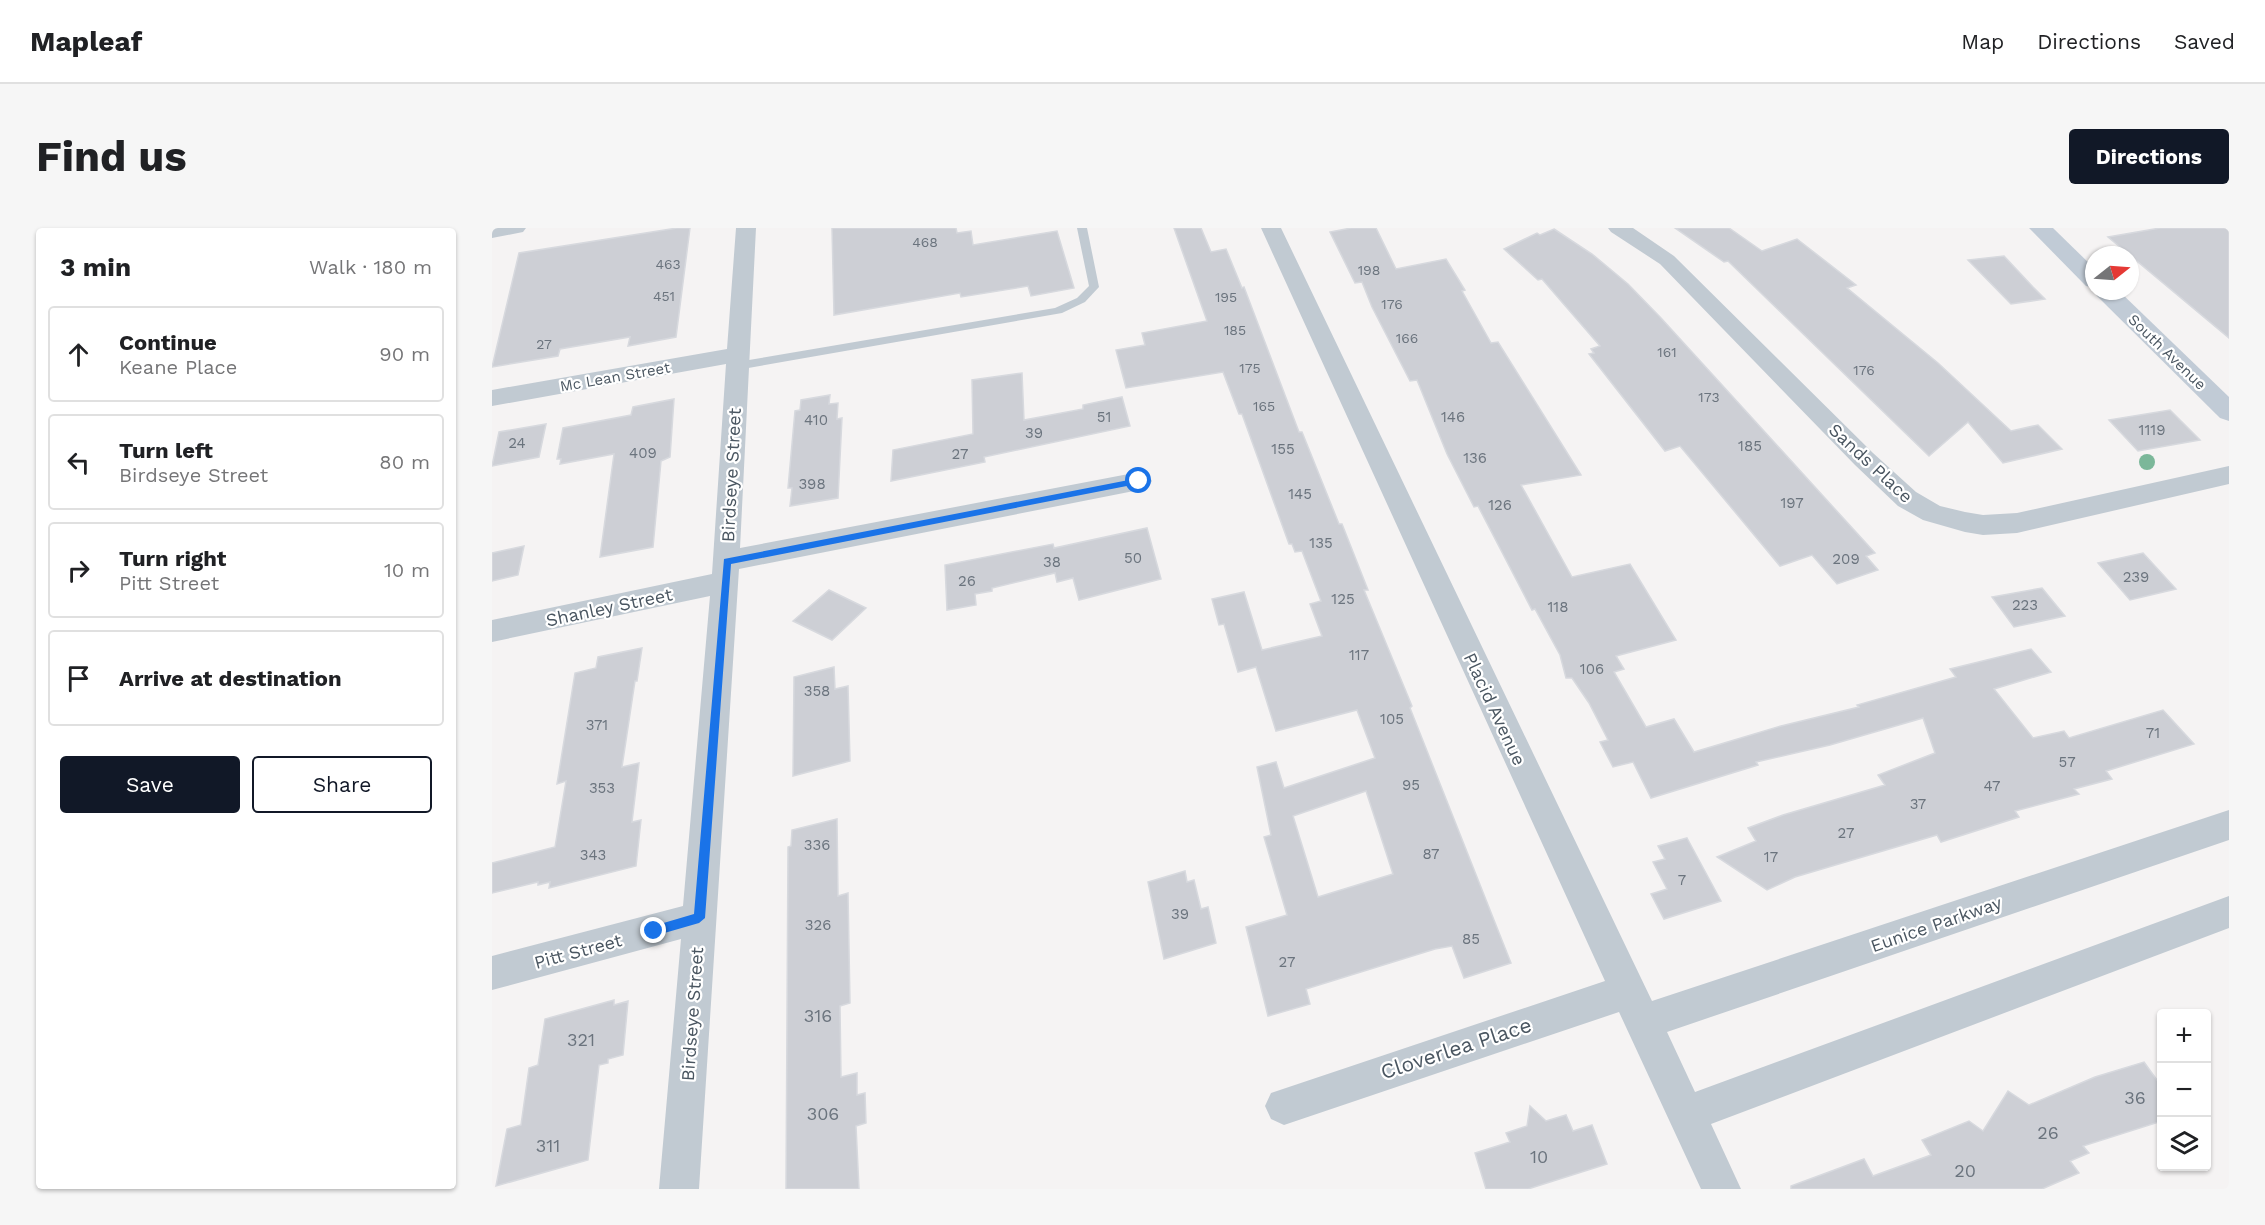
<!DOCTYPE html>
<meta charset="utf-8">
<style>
:root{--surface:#fff;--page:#f6f6f6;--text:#202124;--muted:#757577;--line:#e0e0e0;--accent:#111827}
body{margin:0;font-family:"Work Sans",sans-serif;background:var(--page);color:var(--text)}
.controls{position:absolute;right:18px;bottom:18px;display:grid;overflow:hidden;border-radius:6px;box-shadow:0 2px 4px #0004}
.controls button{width:54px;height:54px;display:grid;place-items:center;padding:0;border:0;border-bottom:2px solid var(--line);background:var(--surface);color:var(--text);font:30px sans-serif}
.compass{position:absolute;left:1593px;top:18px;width:54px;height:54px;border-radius:50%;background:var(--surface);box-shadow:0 2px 4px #0004;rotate:73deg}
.stop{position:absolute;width:18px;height:18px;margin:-14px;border:4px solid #1a73e8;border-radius:50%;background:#fff}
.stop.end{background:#1a73e8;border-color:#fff;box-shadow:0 2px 6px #0008}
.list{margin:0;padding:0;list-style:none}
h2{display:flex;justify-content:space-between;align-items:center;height:78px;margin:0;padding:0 24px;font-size:26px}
h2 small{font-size:20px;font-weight:400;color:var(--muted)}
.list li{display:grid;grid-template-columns:39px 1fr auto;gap:18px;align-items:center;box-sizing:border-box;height:96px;margin:0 12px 12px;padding:0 12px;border:2px solid var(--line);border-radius:6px}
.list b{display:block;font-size:22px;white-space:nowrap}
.list p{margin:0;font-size:20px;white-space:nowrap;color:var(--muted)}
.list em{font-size:20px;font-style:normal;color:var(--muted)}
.actions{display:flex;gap:12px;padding:18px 24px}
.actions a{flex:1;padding:14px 0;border:2px solid var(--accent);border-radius:6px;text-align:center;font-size:21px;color:var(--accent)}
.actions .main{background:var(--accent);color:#fff}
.icon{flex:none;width:33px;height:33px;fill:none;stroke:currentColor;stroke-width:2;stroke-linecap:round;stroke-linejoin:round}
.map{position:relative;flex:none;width:1737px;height:961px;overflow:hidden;border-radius:6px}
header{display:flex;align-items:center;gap:36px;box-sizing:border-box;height:84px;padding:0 30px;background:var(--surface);border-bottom:2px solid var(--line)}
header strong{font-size:28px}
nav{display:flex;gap:33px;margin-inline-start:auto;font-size:21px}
.intro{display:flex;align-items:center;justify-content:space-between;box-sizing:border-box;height:144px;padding:0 36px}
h1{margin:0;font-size:42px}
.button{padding:15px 27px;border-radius:6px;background:var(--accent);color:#fff;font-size:21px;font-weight:700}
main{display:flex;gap:36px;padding:0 36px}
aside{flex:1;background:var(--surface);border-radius:6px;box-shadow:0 2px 4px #0004}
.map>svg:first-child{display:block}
.building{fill:#cdcfd5;stroke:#d7d9de;stroke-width:1.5;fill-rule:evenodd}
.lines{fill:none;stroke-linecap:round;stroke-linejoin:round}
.service{fill:#c1cad2;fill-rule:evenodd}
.minor{fill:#c1cad2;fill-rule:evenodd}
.secondary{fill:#c1cbd6;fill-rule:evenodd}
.tree{fill:#7bb799}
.route{fill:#1a73e8}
.labels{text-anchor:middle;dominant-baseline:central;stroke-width:4.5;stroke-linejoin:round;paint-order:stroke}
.far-number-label{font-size:14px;fill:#6b747e}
.far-street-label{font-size:15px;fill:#4a5661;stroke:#fff}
.number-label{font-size:15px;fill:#6b747e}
.street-label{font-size:18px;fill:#4a5661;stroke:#fff}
.near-number-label{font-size:18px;fill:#6b747e}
.near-street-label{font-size:21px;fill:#4a5661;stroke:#fff}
</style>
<header>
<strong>Mapleaf</strong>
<nav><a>Map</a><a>Directions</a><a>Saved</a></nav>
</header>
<div class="intro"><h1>Find us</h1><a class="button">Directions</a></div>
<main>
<aside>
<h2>3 min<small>Walk · 180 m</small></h2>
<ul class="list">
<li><svg class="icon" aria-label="ahead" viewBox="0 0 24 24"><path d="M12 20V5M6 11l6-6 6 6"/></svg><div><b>Continue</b><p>Keane Place</p></div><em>90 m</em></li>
<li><svg class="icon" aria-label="left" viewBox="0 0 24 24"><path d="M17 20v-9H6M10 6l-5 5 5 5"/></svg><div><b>Turn left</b><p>Birdseye Street</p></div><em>80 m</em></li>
<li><svg class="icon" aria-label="right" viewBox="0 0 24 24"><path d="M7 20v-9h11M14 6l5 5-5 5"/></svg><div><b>Turn right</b><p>Pitt Street</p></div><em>10 m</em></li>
<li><svg class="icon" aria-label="arrive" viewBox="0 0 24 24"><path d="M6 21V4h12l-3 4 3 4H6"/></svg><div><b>Arrive at destination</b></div></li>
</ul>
<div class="actions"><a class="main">Save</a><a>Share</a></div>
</aside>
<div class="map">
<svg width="1737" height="961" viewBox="0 0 1737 961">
<rect width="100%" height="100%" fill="#f5f3f3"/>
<!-- building -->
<g class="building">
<path d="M185,0H198L184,109L136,118L138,109L68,121L66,128L0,139L27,25Z"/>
<path d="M340,0H464L465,5L479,3L481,17L565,3L582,60L539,68L536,58L469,69L468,65L342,87Z"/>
<path d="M682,0H709L719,24L734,21L750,60L752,59L807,204H810L847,296H850L876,362H872L920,478L918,480L1019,735L972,750L960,718L943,721L814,761L818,776L776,788L754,699L795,687L772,609L779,607L765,539L784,534L792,560L883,530L865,482L784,503L764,439L746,444L732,396L727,397L720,371L752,364L770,422L830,408L818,376L829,373L810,323L803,324L800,316H797L750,186H747L731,144L634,160L624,122L653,117L650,105L715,93ZM874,563L901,646L826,669L801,588Z"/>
<path d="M859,0H884L904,41L954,31L973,62L970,63L999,115L1006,114L1089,247L1029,257L1080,349L1138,336L1184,412L1124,428L1132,441L1122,444L1154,499L1182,491L1202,524L1289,498L1367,479L1365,477L1464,449L1458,441L1539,421L1559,444L1502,461L1541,510L1572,503L1577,510L1671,482L1702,516L1614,543L1620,551L1582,561L1587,566L1523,583L1527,589L1449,614L1445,607L1367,630L1303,649L1275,662L1225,629L1264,613L1256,600L1291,587L1393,557L1386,547L1443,525L1431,490L1338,517L1264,534L1266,537L1159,570L1141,534L1121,539L1108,514L1116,512L1097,475L1080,450H1074L1068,427L1043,381L1040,382L986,278L982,279L955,226L925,152L918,153L880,79L870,54L863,55L838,4Z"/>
<path d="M1183,0H1237L1270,23L1305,11L1364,57L1355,60L1446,135L1519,203L1546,197L1570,221L1511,235L1476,194L1437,228L1236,33L1232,34Z"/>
<path d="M1668,0H1737V110L1616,9Z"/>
<path d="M1062,1L1100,26L1136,56L1169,90L1383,325L1374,328L1386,342L1345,356L1320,327L1288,338L1188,218L1173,223L1097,126L1102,125L1099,121L1108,118L1050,51L1046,52L1012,21L1045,5L1048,7Z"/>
<path d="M1512,28L1541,59L1553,71L1519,76L1476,32Z"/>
<path d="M530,145L532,192L591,181V177L630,169L638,198L492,229L493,234L399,253L401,222L481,206L480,152Z"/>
<path d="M338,167L337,176L346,175L345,191L350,190L346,270L298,278L300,260H296L303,183L308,182L309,172Z"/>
<path d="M182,171L178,229L169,233L161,319L108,329L122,226L68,236L69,231H65L71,200L139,187L141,179Z"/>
<path d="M1678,182L1708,212L1646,223L1617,192Z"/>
<path d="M54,196L47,229L0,238L7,204Z"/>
<path d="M655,300L669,351L587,372L581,350L565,354L563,345L500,360V363L483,366L484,377L455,382L453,337L561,316L562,320Z"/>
<path d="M32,318L26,347L0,353V325Z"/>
<path d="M1651,325L1684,361L1638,372L1606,335Z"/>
<path d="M1550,360L1573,388L1522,399L1500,369Z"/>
<path d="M337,362L374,380L340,412L301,393Z"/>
<path d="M150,420L145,453H143L130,539L147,535L140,594L149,592L144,638L57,660L58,654L46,657V654L0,665V635L63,619L74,553L65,556L83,445L104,440L106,429Z"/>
<path d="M342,439L343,461L356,458L358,533L301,548L302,449Z"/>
<path d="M345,591L346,668L356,665L358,775L348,778L349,849L365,845V867L373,865L374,895L364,898L367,961H294L296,619L299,618L300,602Z"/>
<path d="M1195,610L1229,673L1172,691L1159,666L1175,661L1161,634L1173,631L1166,618Z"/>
<path d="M693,643L695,654L702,652L709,681L716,679L724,715L672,731L656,654Z"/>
<path d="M122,772V777L136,773L131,827L116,831V835L107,837L96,932L4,958L15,901L29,897L37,840L46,837L53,791Z"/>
<path d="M1652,834L1670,859V893L1591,918L1597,925L1578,933L1587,945L1550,961H1299V958L1372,931L1381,948L1439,927L1430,912L1477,893L1491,903L1516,863L1537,877L1603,849Z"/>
<path d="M1038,878L1054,893L1074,887L1081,903L1100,897L1115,936L1036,961H994L983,925L1018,914L1014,905L1035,898Z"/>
</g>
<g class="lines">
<!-- service -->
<path class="service" d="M585,0H595L607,59L593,74L570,85L245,142L239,138L245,134L563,80L585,70L597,58Z"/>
<!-- minor -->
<g class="minor">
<path d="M0,0H34L31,4L0,10Z"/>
<path d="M244,0H264L248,320L647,244L656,247L660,253L656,259L647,262L247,341L207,961H167L189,711L0,762V728L191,678L218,368L0,414V392L220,346L234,136L0,178V162L235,121Z"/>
<path d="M769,0H789L1160,773L1737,582V612L1175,804L1203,864L1737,668V700L1219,896L1249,961H1209L1127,784L792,897L779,891L773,878L779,865L1113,753Z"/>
<path d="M1116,0H1141L1182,28L1381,225L1424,264L1448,278L1473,284L1491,287L1525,285L1737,238V256L1525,305L1491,307L1473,304L1431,292L1406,278L1363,237L1168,36L1119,4Z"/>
</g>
<!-- secondary -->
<g class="secondary">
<path d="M1537,0H1561L1602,40V60L1594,58Z"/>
<path d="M1602,62L1627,63L1737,169V193L1728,190L1605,68Z"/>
</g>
</g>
<!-- trees -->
<circle class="tree" cx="1655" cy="234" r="8"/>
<!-- route -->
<path class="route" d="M647,250L651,253L650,255L239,336L213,690L207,695L162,708L158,706V699L202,686L232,331Z"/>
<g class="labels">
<!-- far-number labels -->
<g class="far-number-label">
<text x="433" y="14">468</text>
<text x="176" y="36">463</text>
<text x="877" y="42">198</text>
<text x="172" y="68">451</text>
<text x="734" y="69">195</text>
<text x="900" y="76">176</text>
<text x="743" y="102">185</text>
<text x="915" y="110">166</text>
<text x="52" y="116">27</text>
<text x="1175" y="124">161</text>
<text x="758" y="140">175</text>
<text x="1372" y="142">176</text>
<text x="1217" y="169">173</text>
<text x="772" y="178">165</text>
</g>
<!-- far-street labels -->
<g class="far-street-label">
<text transform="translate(1675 124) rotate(44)">South Avenue</text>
<text transform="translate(123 149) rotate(-10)">Mc Lean Street</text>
</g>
<!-- number labels -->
<g class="number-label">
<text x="612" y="189">51</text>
<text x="961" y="189">146</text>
<text x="324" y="192">410</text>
<text x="1660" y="202">1119</text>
<text x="542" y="205">39</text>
<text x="25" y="215">24</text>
<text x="1258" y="218">185</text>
<text x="791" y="221">155</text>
<text x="151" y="225">409</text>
<text x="468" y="226">27</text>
<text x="983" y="230">136</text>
<text x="320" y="256">398</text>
<text x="808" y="266">145</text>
<text x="1300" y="275">197</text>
<text x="1008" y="277">126</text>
<text x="829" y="315">135</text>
<text x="641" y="330">50</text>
<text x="1354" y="331">209</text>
<text x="560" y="334">38</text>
<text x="1644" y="349">239</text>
<text x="475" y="353">26</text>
<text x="851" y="371">125</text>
<text x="1533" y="377">223</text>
<text x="1066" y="379">118</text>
<text x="867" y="427">117</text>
<text x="1100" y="441">106</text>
<text x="325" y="463">358</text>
<text x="900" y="491">105</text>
<text x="105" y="497">371</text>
<text x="1661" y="505">71</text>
<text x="1575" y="534">57</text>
<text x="919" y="557">95</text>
<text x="1500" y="558">47</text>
<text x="110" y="560">353</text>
<text x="1426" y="576">37</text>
<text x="1354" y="605">27</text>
<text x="325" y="617">336</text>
<text x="939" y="626">87</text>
<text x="101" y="627">343</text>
<text x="1279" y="629">17</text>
<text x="1190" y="652">7</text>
<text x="688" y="686">39</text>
<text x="326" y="697">326</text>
<text x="979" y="711">85</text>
<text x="795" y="734">27</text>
</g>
<!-- street labels -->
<g class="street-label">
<text transform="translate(1379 235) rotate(43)">Sands Place</text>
<text transform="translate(239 247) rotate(-87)">Birdseye Street</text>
<text transform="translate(117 379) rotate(-12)">Shanley Street</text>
<text transform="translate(1003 481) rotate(65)">Placid Avenue</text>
<text transform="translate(1444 696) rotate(-19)">Eunice Parkway</text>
<text transform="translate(86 723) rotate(-15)">Pitt Street</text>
<text transform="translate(200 786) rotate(-86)">Birdseye Street</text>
</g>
<!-- near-number labels -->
<g class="near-number-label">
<text x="326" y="787">316</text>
<text x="89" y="811">321</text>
<text x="1643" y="869">36</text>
<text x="331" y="885">306</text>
<text x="1556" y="904">26</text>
<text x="56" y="917">311</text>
<text x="1047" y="928">10</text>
<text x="1473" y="942">20</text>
</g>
<!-- near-street labels -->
<g class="near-street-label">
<text transform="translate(964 820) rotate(-18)">Cloverlea Place</text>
</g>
</g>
</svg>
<div class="controls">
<button>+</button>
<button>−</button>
<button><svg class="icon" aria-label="layers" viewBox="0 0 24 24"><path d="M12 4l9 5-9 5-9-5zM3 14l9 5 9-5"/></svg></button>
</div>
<svg class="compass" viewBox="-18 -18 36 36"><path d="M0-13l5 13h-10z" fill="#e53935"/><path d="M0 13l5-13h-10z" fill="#757577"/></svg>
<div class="stop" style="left:647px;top:253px"></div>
<div class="stop end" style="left:162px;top:703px"></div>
</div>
</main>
